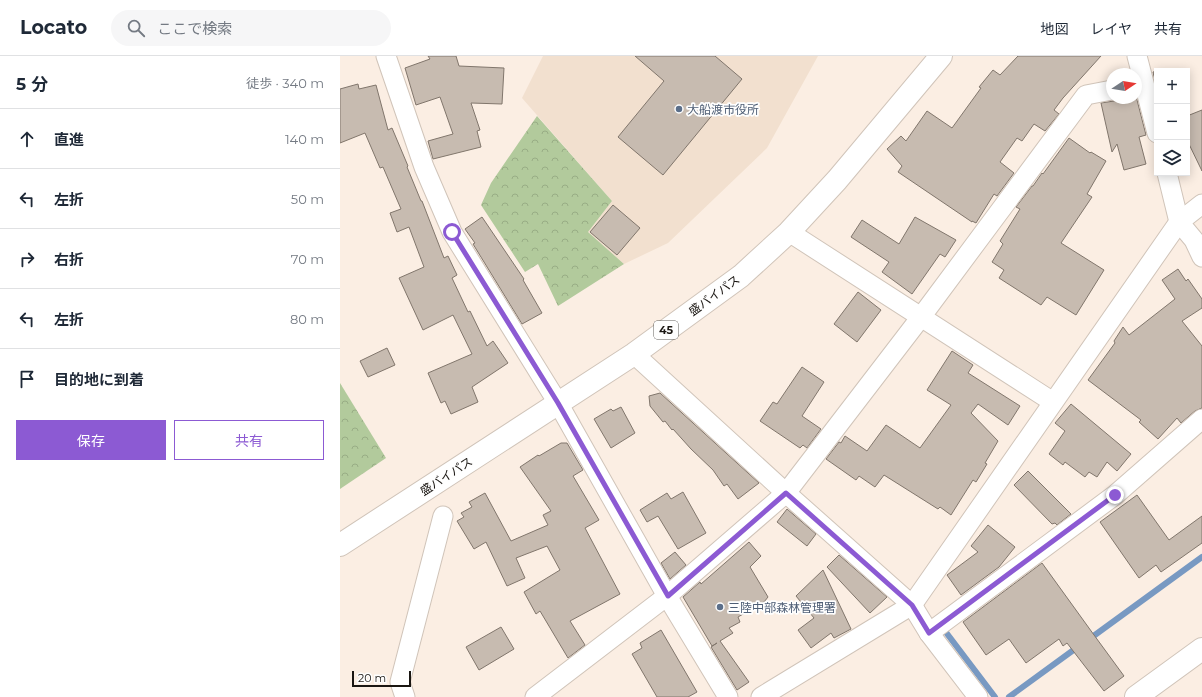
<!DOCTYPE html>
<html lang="ja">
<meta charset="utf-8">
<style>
:root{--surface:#fff;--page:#f6f6f7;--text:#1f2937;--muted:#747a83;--line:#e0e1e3;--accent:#8c5ad3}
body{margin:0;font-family:Montserrat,"Noto Sans JP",sans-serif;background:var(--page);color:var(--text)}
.controls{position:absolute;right:12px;top:12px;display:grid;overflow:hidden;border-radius:0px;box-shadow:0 2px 10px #0003}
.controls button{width:36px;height:36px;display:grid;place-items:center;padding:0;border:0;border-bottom:1px solid var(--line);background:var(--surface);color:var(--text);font:20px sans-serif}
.compass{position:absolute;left:766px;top:12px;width:36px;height:36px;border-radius:50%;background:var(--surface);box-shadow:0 2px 10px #0003;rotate:78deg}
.scale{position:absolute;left:12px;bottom:10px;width:59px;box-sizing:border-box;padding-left:4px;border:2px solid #1a1612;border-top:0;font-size:11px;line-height:14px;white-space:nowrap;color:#1a1612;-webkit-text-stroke:3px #fefefe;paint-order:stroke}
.stop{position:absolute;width:12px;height:12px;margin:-9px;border:3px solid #8c5ad3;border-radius:50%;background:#fff}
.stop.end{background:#8c5ad3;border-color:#fff;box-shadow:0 1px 4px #0008}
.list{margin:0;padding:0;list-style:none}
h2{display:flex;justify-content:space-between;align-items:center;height:52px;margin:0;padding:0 16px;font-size:17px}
h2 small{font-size:13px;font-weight:400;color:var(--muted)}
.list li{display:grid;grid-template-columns:26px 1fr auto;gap:12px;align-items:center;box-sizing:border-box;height:60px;padding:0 16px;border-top:1px solid var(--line)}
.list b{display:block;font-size:15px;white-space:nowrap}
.list em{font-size:13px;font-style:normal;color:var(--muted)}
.actions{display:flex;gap:8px;padding:12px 16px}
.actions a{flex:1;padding:9px 0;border:1px solid var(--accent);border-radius:0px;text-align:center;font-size:14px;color:var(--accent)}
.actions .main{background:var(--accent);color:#fff}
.icon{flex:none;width:22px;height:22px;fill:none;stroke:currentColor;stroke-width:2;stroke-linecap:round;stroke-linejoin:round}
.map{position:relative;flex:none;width:862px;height:641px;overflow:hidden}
header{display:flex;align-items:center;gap:24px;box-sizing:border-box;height:56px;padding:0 20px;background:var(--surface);border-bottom:1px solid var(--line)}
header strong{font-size:19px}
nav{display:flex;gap:22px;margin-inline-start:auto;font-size:14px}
.search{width:280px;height:36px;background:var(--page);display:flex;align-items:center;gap:10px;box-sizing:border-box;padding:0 14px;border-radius:22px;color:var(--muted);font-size:15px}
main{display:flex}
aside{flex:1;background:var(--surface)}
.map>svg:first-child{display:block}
.built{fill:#f2e0cf}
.forest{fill:url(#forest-crowns)}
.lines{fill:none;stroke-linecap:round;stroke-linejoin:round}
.stream{stroke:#7899c2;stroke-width:6}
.building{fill:#c7bbb0;stroke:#81766c}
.minor-casing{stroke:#d0c4b9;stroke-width:21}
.secondary-casing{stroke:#d0c4b9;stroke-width:24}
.trunk-casing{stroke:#d0c4b9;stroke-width:24}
.minor{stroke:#fff;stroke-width:19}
.secondary{stroke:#fff;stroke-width:22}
.trunk{stroke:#fff;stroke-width:22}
.route{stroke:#8c5ad3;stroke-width:5}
.service-dot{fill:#5c6f8a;stroke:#fefefe;stroke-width:1.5}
.labels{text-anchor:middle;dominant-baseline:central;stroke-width:3.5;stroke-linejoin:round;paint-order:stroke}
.shield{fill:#fefefe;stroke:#5e5c59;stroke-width:1}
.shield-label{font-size:11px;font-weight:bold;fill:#1a1612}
.service-label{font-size:12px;fill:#4e5e75;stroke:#fefefe;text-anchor:start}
.street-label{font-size:12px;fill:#1a1612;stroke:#fefefe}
</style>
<header>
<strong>Locato</strong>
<div class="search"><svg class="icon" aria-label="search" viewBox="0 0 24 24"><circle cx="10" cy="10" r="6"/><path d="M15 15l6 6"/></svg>ここで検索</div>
<nav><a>地図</a><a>レイヤ</a><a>共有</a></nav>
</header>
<main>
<aside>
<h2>5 分<small>徒歩 · 340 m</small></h2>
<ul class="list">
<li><svg class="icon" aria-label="ahead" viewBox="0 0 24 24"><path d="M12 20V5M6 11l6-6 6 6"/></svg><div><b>直進</b></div><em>140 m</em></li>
<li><svg class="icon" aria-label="left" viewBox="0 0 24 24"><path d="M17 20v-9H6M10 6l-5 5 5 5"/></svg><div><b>左折</b></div><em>50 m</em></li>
<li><svg class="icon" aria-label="right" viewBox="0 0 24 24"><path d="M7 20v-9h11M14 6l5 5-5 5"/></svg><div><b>右折</b></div><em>70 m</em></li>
<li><svg class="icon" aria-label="left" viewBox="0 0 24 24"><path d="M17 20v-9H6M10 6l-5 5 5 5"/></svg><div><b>左折</b></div><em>80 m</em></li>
<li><svg class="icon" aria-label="arrive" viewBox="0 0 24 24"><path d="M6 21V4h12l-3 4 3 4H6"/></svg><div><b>目的地に到着</b></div></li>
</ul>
<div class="actions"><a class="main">保存</a><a>共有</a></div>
</aside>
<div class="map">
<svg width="862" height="641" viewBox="0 0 862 641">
<defs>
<pattern id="forest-crowns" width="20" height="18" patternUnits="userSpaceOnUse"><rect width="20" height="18" fill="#b2ca9c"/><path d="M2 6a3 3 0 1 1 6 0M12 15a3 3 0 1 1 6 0" fill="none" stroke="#98ad85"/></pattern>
</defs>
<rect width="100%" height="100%" fill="#fbeee3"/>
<!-- built -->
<path class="built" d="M203,0H478L427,92L328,187L284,208L248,176L272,145L182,42Z"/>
<!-- forest -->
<g class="forest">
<path d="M197,60L272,145L248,176L284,208L218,250L198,208L185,216L141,149L151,127Z"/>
<path d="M0,327L46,402L0,433Z"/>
</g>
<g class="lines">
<!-- stream -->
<g class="stream">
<path d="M605,575L655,641"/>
<path d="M748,584L862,501"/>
<path d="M669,641L739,590"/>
</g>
</g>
<!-- building -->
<g class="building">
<path d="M88,0H116L119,10L164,12L162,48L131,47L140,74L137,75L141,91L93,103L88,85L113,78L100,41L76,49L65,12L90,3Z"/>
<path d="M295,0H375L402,23L323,119L278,81L324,25Z"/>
<path d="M678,0H761L723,42L714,54L719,58L705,75L694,68L682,85L677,82L660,106L674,117L657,140L654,138L636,167L632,165V166L558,116L562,110L547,93L561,80L566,85L587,55L612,72L641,32L639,31L653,14L660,19Z"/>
<path d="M817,15V33L813,16Z"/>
<path d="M18,28L19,33L36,29L48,74L52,72L68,110L67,111L81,145H82L104,202L108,200L117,219L112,222L128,256L130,255L147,290L153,285L168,307L132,331L138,346L111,358L105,345L101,347L88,317L132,298L113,259L83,274L59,222L84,211L69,171L57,176L50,157L61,153L43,111L40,112L25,77L0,87V33Z"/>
<path d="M796,40L806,79L799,81L806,108L784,114L777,88L772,96L761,47L774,45L779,42H796Z"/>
<path d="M862,54V115L847,84V60Z"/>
<path d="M729,82L750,97L751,96L766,105L747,138L752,141L721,187L764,214L736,259L707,241L701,249L659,222L664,214L652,206L663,188L660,185L680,153L676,151L692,130H693L702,117L703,118Z"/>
<path d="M273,149L300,172L277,199L250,176Z"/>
<path d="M142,161L184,223L183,224L202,257L182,268L133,188L135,187L125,173Z"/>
<path d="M575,161L616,184L605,201L600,198L572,238L542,216L549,206L511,181L522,164L559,188Z"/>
<path d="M838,213L846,225L848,223L862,243V252L842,265L862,290V352L855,355L841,367L837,362L818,383L799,366L801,364L748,324L775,287L774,285L783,271L789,279L835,243L822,224Z"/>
<path d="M518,236L541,254L517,286L494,268Z"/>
<path d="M47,292L55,309L28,321L20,305Z"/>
<path d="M612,295L633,309L628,317L680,350L668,369L638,348L631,357L658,385L645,407L647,408L636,426L633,424L611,459L600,451L598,453L544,419L535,431L519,420L516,424L486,403L499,386L501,387L505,380L527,395L546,369L580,392L611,349L587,334Z"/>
<path d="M462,311L484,326L462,360L481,373L467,392L463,389L460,392L420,365L433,346L437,348Z"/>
<path d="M320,337L419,427L398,443L387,428L384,430L373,414L351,393L333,373L332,374L325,365L323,366L310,350L309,340Z"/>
<path d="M731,348L791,398L777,415L767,406L757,421L749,416L745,421L725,406L723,409L709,398L725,375L715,367Z"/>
<path d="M281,351L295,377L271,392L254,363L271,353L273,355Z"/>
<path d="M221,387H227L243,414L233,420L259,464L245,472L280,538L230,565L245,589L228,602L200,555L196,558L184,536L220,514L207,490L176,502L185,522L167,530L146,486L134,493L117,465L124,461L121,457L132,451L129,446L145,437L171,485L208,469L203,459L211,455L180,411L198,399L199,400Z"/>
<path d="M688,415L731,458L717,469L715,467L712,468L674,429Z"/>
<path d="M343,436L366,477L338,493L318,460L307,466L300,454L327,437L331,443Z"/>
<path d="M797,439L829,484L862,460V487L821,516L816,509L799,522L760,466Z"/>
<path d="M447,453L476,478L467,490L437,466Z"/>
<path d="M648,469L675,491L659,511L621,539L607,519L638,496L631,490Z"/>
<path d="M409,486L421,500L410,511L428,541L424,546L398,561L400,566L389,572L393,577L380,585L409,626L397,634L371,591L377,587L372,590L343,541L360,526L361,528Z"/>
<path d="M335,496L346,509L330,523L321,507Z"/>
<path d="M499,499L547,541L530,557L487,511Z"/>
<path d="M702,507L754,579L784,620L764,635L727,587L723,590L719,583L686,607L669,583L646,599L623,566Z"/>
<path d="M483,514L511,573L494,582L491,577L471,592L458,574L474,562L456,540Z"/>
<path d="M161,571L174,593L139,614L126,591Z"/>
<path d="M321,574L357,636L348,641H317L292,598L302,592L300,587Z"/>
</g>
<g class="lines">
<!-- minor casing -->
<g class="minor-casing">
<g id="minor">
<path d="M46,0L84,111L112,176L218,347L327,540L388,641"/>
<path d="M797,0L817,77"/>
<path d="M827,117L839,166L854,184L862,201"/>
<path d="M449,176L713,346"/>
<path d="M294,298L446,437L572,549L589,577L638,641"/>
<path d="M589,577L775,439L862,363"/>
<path d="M65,641L60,626L103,460"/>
<path d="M195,641L327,540L446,437L581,261L746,39L772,34"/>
<path d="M421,641L572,549L839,166L862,148"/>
</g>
</g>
<!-- secondary casing -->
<g class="secondary-casing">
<path id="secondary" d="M796,641L862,593"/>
</g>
<!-- trunk casing -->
<g class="trunk-casing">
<path id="trunk" d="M0,489L294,298L401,220L449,176L497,124L601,0"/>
</g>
<!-- minor -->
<use href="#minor" class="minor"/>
<!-- secondary -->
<use href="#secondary" class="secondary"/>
<!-- trunk -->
<use href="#trunk" class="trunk"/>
</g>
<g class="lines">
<!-- route -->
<path class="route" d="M112,176L218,347L328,540L446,437L572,549L589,577L775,439"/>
</g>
<!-- markers -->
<g class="service-dot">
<circle cx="339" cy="53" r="4"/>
<circle cx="380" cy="551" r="4"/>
</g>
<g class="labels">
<!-- shield labels -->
<rect class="shield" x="314" y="265" width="24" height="18" rx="3"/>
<g class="shield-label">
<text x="326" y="274">45</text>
</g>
<!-- service labels -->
<g class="service-label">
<text x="347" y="53">大船渡市役所</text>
<text x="388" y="551">三陸中部森林管理署</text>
</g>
<!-- street labels -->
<g class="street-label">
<text transform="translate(374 239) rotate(-36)">盛バイパス</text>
<text transform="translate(106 420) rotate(-33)">盛バイパス</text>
</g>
</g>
</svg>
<div class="controls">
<button>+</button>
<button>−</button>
<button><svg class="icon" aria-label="layers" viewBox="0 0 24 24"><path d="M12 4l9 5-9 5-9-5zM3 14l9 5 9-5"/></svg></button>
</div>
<svg class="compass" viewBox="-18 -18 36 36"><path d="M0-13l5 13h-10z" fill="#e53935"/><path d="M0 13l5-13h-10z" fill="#747a83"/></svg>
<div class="scale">20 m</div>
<div class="stop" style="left:112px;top:176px"></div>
<div class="stop end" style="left:775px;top:439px"></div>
</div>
</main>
